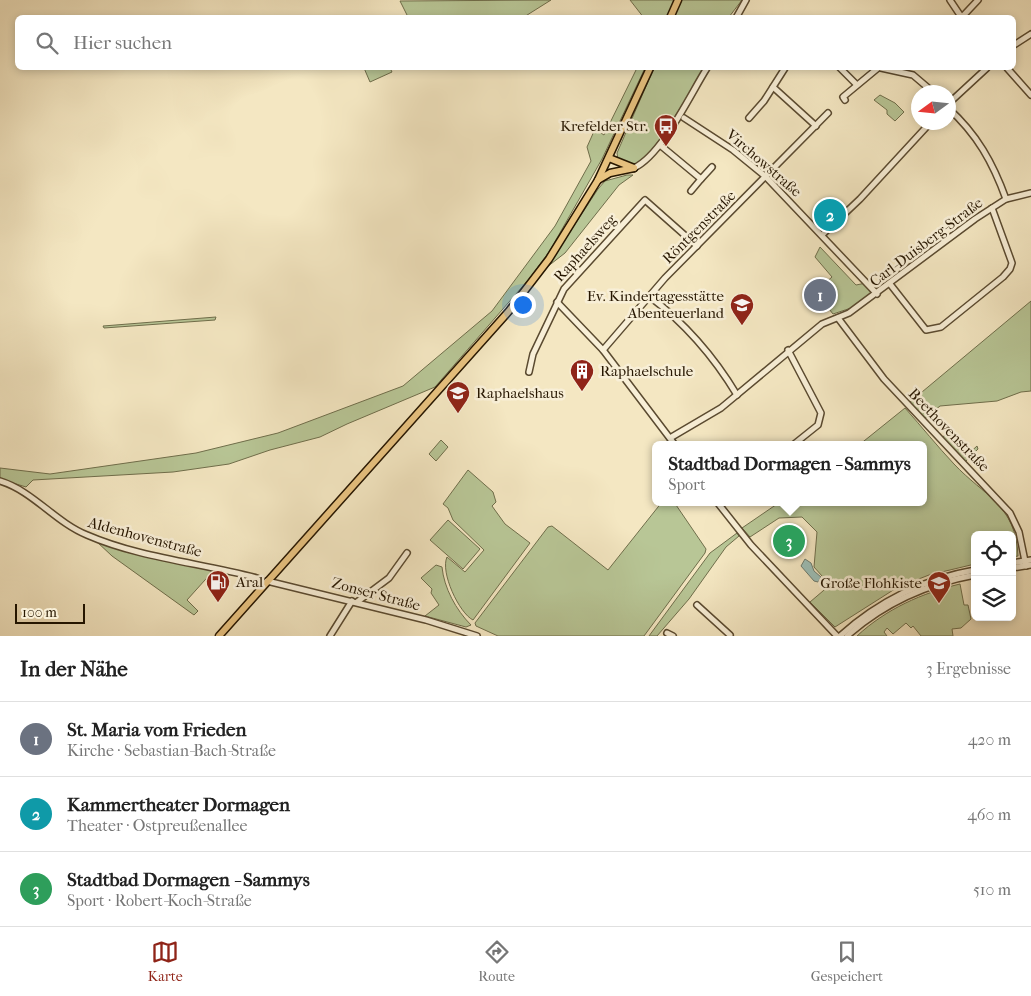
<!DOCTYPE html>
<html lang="de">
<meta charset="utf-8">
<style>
:root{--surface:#fff;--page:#f6f6f6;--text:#222;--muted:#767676;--line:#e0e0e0;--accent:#8f2418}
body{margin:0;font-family:"IM FELL French Canon",serif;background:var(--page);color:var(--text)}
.controls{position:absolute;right:15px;bottom:15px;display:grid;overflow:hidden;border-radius:8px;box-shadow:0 2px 8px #0003}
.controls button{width:45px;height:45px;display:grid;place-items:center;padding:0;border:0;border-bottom:1px solid var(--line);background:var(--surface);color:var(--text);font:25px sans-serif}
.compass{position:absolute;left:911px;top:85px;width:45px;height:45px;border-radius:50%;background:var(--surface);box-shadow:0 2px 8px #0003;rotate:255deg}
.scale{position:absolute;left:15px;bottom:12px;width:70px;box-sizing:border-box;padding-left:5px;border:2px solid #261600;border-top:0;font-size:14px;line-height:18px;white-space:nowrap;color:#261600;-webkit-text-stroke:4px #f8efd7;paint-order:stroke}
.you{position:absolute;left:522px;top:304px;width:18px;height:18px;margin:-12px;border:4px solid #fff;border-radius:50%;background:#1a73e8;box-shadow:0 0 0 8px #1a73e833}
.badge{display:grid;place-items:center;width:32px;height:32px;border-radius:50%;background:var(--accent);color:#fff;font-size:16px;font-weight:700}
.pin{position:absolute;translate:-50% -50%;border:2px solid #fff;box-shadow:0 1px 5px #0006}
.popup{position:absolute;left:652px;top:441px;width:275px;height:65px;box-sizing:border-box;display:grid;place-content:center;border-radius:8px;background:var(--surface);filter:drop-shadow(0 1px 4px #0005);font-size:16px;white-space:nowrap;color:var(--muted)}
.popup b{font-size:19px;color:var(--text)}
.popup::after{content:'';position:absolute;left:50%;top:100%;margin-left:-10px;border:10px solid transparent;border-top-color:var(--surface)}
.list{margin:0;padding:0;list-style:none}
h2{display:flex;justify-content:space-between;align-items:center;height:65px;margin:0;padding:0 20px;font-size:21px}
h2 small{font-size:16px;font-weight:400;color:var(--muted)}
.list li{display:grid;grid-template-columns:32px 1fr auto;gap:15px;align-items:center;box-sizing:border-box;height:75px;padding:0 20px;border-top:1px solid var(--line)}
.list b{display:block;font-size:19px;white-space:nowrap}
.list p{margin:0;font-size:16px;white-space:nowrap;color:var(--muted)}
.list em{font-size:16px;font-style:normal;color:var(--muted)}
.icon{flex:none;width:28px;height:28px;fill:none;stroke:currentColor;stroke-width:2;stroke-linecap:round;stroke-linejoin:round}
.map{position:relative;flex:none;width:1031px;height:636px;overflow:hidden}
.search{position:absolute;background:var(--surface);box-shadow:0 2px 8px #0003;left:15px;right:15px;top:15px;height:55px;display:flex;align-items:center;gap:12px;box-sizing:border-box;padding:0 18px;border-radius:8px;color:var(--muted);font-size:19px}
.sheet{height:290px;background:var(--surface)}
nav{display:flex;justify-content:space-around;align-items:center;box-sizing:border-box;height:70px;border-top:1px solid var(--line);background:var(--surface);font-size:14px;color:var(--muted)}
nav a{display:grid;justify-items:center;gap:2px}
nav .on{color:var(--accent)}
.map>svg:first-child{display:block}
.green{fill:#b8c696;stroke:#6f6e4b}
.water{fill:#9cbfb7;stroke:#6d7b6e}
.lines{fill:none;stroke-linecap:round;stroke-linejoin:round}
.minor-casing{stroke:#5a4a30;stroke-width:8}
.major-casing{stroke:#261600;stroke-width:9}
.minor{stroke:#f8efd7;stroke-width:5}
.major{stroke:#eac481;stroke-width:6}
.labels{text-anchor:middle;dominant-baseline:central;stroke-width:5;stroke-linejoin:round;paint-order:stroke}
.poi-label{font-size:15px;fill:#261600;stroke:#f8efd7;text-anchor:end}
.street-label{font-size:15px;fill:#261600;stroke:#f8efd7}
</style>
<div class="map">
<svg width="1031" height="636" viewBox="0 0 1031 636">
<rect width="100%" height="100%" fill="#f4e7c2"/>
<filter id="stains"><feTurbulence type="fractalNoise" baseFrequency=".004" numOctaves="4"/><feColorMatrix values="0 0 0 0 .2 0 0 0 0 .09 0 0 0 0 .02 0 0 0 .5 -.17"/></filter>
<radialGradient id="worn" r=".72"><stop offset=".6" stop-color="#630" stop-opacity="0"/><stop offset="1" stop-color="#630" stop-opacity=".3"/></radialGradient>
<!-- green -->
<g class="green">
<path d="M551,0L524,17H408L400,1Z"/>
<path d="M630,0H674L667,17L644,18Z"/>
<path d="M682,0H742L729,17H674Z"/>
<path d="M364,68H390L392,72L370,82Z"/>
<path d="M637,68H645L602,159L549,252L529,279L435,387L347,424L320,437L270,450L229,464L173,472L33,480L26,487L0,479V468L50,474L196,453L278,433L403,386L492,311L555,226L591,161L587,147L595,129L604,135Z"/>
<path d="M654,68H705L674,118L668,119L670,125C663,136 648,164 633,165C628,165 622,162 618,160L617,153Z"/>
<path d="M880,95L895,103L904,112L895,121L887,114V110L874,100Z"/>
<path d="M627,175H633L619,185L565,253L547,267L598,189L605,181Z"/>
<path d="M820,247L856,285L866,283L871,290V295L851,308L833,314L826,305L831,294L823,285L832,277L815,257Z"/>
<path d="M1031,301V391L1021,392L997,401L940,406L924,419L910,402Z"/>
<path d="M216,317L215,320L104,328L103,326Z"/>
<path d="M905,408C922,427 937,446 954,464C984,496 1016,505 1018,556L1012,557V535H975V564L929,575L898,587L835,627L810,602L830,585L814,567L817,532L802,517L779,518L750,537L742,528L780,502H923V445H859Z"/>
<path d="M946,433L965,457L977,446L978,449L965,462L942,439Z"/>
<path d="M441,440L448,447L436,461L429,454Z"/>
<path d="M468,470L493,492L496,502L492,506L505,524L530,543L473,620C459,613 440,572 447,557L465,572L484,550L453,520L448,508L443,504Z"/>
<path d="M662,502H674L706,549L705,553L644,636H498L476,626L475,623L548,527L552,526L608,570Z"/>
<path d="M448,520L480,549L463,569L430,540Z"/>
<path d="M737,533L739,536L726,547L689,599L657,636H649L710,553Z"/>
<path d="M96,541L214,570L187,600L198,611L194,615L112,556Z"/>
<path d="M436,565L442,567C444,588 456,610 471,625L466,627L425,616L439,605L431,593L432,589L421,578Z"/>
<path d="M960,584L964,605H968L971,619L961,628L952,629L953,636H921L913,626L911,628L906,623L893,634L887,628L884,632L887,636H857C886,609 922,593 960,584Z"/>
</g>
<!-- water -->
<path class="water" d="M805,559L811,563L814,571L821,577L818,582L814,581L801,566Z"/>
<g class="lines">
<!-- minor casing -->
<g class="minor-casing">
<g id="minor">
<path d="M950,0L962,18"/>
<path d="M962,17L978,0"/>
<path d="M736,18L746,0"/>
<path d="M1014,45L1031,34"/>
<path d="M840,68L856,84"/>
<path d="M881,68L913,75L933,92"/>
<path d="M1007,68L1031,95"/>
<path d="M773,87L816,126"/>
<path d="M845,100L843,97L878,68"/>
<path d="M948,104L987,68"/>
<path d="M948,108C977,134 993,163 1006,199"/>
<path d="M684,118L733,150L766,177L877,294"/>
<path d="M749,118L764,101L785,68"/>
<path d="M660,145L701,179L691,191"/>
<path d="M634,168C662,155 690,95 707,68"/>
<path d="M701,179L712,167"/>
<path d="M823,234L860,199L931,122"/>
<path d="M890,284L926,330L941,327L1003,277L1010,269L1012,263L992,208"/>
<path d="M649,296C686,324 713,355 737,395"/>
<path d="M557,302L603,350L675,445"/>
<path d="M838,318L884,379L1010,513L1019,532L1026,566"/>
<path d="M603,350L665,278L828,113"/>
<path d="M788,350L821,413L818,425L793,445"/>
<path d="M529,372L533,354L564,289L645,200L697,246"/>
<path d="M670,438L721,408L822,324L849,313L975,219L1006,199L1031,193"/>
<path d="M0,481C33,491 55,522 87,535C140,558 201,563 257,578L265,584"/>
<path d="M717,502L751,545L837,636"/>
<path d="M1012,563L1031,560"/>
<path d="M1012,568L1031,565"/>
<path d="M267,581L426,620L477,636"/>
<path d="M357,602L389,578L407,553"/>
<path d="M697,605L730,635"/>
<path d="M667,633L673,636"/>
<path d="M330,636L352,601"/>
<path d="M840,636C879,601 923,579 975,570"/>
<path d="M847,636C884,603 926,584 975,575"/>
</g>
</g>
<!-- major casing -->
<g class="major-casing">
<g id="major">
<path d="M670,18L678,0"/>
<path d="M609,158L634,168"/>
<path d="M598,180L610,173L634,168"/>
<path d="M219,636L509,311L549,259L598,180L650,68"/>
</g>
</g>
<!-- minor -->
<use href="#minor" class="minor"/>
<!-- major -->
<use href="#major" class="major"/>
</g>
<!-- icons -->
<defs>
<g id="bus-pin" transform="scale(1.25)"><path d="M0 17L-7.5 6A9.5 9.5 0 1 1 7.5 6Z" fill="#8f2418" stroke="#f8efd7"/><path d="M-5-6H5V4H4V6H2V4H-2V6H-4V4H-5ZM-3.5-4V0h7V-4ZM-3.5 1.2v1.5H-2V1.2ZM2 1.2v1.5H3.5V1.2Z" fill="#fff"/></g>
<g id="school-pin" transform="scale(1.25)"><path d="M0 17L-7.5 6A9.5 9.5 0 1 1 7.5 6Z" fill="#8f2418" stroke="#f8efd7"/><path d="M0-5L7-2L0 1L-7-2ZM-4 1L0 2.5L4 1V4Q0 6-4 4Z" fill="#fff"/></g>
<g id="building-pin" transform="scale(1.25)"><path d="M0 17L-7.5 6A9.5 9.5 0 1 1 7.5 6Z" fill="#8f2418" stroke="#f8efd7"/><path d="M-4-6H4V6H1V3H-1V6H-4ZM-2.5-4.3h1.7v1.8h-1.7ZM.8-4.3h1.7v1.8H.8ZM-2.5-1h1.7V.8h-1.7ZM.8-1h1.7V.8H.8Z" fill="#fff"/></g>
<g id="fuel-pin" transform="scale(1.25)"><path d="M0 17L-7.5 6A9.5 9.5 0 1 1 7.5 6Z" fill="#8f2418" stroke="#f8efd7"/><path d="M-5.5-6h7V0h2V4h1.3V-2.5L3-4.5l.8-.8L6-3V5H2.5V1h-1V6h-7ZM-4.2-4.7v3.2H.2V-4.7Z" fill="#fff"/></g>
</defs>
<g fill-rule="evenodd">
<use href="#bus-pin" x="666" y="126"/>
<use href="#school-pin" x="742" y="305"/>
<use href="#building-pin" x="582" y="371"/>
<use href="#school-pin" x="458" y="393"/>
<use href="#fuel-pin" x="218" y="582"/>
<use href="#school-pin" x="939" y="583"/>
</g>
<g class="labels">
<!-- poi labels -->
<g class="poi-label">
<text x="648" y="126">Krefelder Str.</text>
<text x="724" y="296">Ev. Kindertagesstätte<tspan x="724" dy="17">Abenteuerland</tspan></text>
<text x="600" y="371" text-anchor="start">Raphaelschule</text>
<text x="476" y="393" text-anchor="start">Raphaelshaus</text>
<text x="236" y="582" text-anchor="start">Aral</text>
<text x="922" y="583">Große Flohkiste</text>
</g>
<!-- street labels -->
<g class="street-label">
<text transform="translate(764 163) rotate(41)">Virchowstraße</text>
<text transform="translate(699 227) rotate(-45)">Röntgenstraße</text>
<text transform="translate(926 242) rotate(-37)">Carl-Duisberg-Straße</text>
<text transform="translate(585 248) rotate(-48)">Raphaelsweg</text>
<text transform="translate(949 430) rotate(46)">Beethovenstraße</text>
<text transform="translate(145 537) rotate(15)">Aldenhovenstraße</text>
<text transform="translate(376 594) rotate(15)">Zonser Straße</text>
</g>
</g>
<rect width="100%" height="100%" filter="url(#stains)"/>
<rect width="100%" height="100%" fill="url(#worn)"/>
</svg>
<div class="controls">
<button><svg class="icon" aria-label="locate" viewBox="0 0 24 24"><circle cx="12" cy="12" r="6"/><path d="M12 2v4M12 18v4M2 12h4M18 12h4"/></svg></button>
<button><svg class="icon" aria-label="layers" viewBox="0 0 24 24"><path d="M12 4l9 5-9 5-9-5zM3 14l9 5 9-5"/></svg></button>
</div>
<svg class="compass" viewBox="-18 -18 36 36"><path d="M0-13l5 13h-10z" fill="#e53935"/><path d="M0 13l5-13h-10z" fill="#767676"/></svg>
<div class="scale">100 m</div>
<div class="you"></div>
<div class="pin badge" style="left:820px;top:295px;background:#6b7280">1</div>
<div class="pin badge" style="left:830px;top:215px;background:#0f9aa8">2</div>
<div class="pin badge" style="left:789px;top:541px;background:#2e9e5b">3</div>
<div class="popup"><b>Stadtbad Dormagen - Sammys</b>Sport</div>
<div class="search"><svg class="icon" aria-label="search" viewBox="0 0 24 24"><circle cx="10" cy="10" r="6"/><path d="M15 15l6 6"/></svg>Hier suchen</div>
</div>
<section class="sheet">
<h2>In der Nähe<small>3 Ergebnisse</small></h2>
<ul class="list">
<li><span class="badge" style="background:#6b7280">1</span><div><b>St. Maria vom Frieden</b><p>Kirche · Sebastian-Bach-Straße</p></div><em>420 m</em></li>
<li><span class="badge" style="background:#0f9aa8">2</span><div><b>Kammertheater Dormagen</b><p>Theater · Ostpreußenallee</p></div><em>460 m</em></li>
<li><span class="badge" style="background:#2e9e5b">3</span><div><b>Stadtbad Dormagen - Sammys</b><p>Sport · Robert-Koch-Straße</p></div><em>510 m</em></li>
</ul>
</section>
<nav>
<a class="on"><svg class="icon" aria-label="map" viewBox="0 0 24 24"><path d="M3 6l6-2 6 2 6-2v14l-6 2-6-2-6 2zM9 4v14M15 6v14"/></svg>Karte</a>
<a><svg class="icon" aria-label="directions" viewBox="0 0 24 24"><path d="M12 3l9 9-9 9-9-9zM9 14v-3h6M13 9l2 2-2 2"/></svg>Route</a>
<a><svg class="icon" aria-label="saved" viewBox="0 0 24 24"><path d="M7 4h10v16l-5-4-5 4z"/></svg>Gespeichert</a>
</nav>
